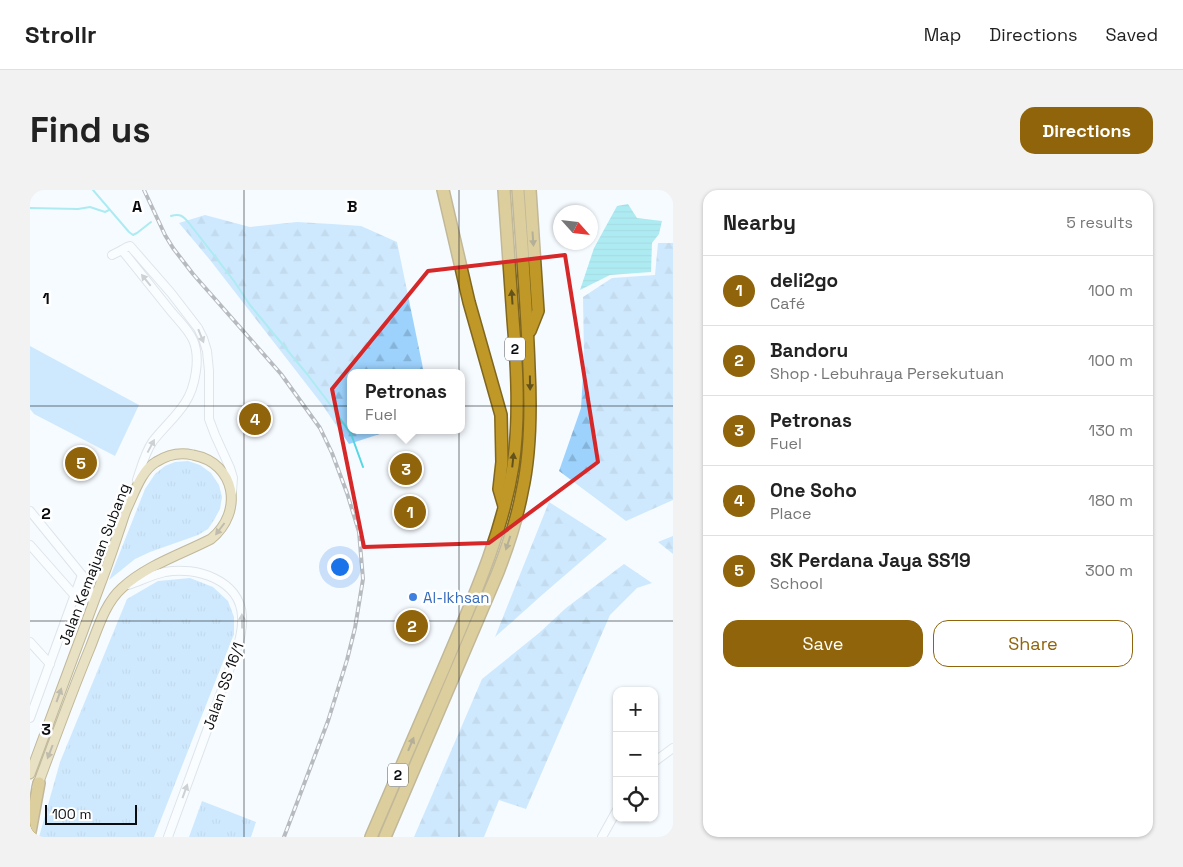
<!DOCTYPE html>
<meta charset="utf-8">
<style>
:root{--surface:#fff;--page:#f2f2f2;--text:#222;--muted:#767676;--line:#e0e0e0;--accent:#8f640b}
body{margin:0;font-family:"Space Grotesk",sans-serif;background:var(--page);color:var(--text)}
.controls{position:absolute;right:15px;bottom:15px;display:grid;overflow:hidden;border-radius:10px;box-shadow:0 1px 4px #0004}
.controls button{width:45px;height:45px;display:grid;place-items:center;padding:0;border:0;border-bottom:1px solid var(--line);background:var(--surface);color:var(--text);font:25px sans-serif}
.compass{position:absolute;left:523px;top:15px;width:45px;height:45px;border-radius:50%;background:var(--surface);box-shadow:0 1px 4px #0004;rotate:117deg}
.scale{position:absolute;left:15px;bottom:12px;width:92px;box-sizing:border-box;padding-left:5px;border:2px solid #0a0c0f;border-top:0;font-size:14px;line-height:18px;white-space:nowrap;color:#0a0c0f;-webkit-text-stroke:4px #fff;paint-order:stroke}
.you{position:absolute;left:309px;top:376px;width:18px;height:18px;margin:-12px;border:4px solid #fff;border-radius:50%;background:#1a73e8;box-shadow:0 0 0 8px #1a73e833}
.badge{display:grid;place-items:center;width:32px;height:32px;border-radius:50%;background:var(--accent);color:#fff;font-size:16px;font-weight:700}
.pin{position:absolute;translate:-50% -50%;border:2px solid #fff;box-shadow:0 1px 5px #0006}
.popup{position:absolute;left:317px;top:179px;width:118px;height:65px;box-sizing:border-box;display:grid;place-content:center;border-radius:10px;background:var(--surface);filter:drop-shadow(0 1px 4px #0005);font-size:16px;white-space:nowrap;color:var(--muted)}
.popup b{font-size:19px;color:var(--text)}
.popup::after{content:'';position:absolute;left:50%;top:100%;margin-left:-10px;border:10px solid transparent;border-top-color:var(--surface)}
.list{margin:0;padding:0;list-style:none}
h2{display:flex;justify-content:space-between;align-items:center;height:65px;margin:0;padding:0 20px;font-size:21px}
h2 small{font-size:16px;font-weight:400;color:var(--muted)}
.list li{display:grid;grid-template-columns:32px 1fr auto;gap:15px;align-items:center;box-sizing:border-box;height:70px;padding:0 20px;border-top:1px solid var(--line)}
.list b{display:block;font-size:19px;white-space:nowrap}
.list p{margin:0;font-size:16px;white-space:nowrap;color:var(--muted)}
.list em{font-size:16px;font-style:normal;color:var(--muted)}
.actions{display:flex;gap:10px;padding:15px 20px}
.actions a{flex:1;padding:11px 0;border:1px solid var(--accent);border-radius:15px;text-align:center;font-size:18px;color:var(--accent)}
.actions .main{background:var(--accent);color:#fff}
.icon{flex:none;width:28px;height:28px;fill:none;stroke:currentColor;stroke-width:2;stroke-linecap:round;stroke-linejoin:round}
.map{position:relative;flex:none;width:643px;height:647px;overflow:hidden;border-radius:15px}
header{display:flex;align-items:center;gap:30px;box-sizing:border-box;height:70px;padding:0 25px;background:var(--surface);border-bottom:1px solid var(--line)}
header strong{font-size:24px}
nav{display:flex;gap:28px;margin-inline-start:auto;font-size:18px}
.intro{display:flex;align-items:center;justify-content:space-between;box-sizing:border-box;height:120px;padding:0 30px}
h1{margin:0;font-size:35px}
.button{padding:12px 22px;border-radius:15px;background:var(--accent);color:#fff;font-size:18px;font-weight:700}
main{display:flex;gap:30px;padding:0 30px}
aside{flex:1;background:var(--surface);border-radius:15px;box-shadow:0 1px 4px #0004}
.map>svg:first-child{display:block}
.grass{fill:url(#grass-tufts)}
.forest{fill:url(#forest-firs)}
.green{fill:#9dd2fd}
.water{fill:url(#water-rules)}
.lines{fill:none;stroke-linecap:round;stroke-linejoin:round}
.stream{stroke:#56d7e2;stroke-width:2}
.minor-casing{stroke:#c1c9d0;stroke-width:10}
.major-casing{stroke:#80671f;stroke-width:11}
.highway-casing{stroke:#80671f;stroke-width:14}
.minor{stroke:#fff;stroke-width:8}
.major{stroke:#d9c17d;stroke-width:9}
.highway{stroke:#bf9827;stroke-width:11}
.rail-casing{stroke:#6b6e72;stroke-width:4}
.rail{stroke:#fff;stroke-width:2;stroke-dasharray:5.5;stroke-linecap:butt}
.oneway{fill:#64521b}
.oneway2{fill:#9d9e9f}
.oneway3{fill:#7c704c}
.marked{fill:none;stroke:#d62828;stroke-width:4;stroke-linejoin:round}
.grid{fill:none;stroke:#0a0c0f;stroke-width:1;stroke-opacity:0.55}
.shop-dot{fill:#3f7fe0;stroke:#fff;stroke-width:2}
.labels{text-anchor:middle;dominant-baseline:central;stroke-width:5;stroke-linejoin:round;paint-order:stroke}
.shield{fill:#fff;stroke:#545557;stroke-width:1}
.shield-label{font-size:14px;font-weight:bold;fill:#0a0c0f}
.street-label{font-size:15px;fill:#0a0c0f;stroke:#fff}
.shop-label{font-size:15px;fill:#366cbe;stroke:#fff;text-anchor:start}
.grid-label{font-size:16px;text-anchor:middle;font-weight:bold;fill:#0a0c0f;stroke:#fff;stroke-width:5;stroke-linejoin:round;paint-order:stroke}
</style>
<header>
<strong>Strollr</strong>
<nav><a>Map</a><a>Directions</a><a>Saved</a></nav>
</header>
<div class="intro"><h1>Find us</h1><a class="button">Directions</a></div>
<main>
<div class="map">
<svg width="643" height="647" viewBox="0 0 643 647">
<defs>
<pattern id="grass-tufts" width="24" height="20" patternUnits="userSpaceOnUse" patternTransform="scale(1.25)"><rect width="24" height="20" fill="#9dd2fd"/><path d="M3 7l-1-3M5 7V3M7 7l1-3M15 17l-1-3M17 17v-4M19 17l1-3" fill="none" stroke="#86b3d8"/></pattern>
<pattern id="forest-firs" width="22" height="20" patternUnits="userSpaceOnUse" patternTransform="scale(1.25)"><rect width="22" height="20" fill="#9dd2fd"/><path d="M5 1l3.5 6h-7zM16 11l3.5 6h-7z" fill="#86b3d8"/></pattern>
<pattern id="water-rules" width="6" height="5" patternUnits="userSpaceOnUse" patternTransform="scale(1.25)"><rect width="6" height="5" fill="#56d7e2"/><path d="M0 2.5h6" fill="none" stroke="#4ab7c1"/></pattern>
</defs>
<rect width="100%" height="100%" fill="#f6fbff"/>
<!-- grass -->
<g class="grass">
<path d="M158,271L170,275L181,283L189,295L192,307L190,319L184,330L178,339L168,345L120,362L105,369L79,390L115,299L125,284L135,276L145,272Z"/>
<path d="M160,388L183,397L198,411L204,427V444L124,647H9L30,572L97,409L128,391Z"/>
<path d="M172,611L226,632L221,647H159Z"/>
</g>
<!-- forest -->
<g class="forest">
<path d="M175,25L220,37L267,32L302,34L331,36L367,52L394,183H321V240H362L319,254L291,213L180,70L149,33Z"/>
<path d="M628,53H643V310L596,331L529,281L551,218L554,168L553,107L582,88L625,85Z"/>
<path d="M519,312L577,349L512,405L465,447Z"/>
<path d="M643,346V364L628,352Z"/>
<path d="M594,374L622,393L607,398L580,425L496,619L469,610L454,647H384L452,489L509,443L536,418Z"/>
</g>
<!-- green -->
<path class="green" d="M0,156L109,215L85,266L4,224L0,219Z"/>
<!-- water -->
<path class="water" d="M598,14L607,28L632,31L629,44L622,53L621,82L580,85L550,100L564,58L587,16Z"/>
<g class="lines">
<!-- stream -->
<g class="stream">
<path d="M63,0L99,42L103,45L107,43L121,32"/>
<path d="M0,18L48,19L60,17L75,22L79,20"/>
<path d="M141,26C150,23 153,26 159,33L204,91L220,115L277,184L299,213L321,244L333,277"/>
</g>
<!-- minor casing -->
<g class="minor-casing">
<g id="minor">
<path d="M82,65L92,60"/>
<path d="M107,290C111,278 115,262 123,251C133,238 146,227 155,213C165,198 171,168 163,150C158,139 148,130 140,120C124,100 108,80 92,60L97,57L100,56L141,103L168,138L173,148L177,161L179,181V229L185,245L200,278L203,288L202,302"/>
<path d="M0,321L52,385C58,394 62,404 63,414"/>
<path d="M0,355L45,406"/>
<path d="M55,390L68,386L75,380"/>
<path d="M98,395C110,391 122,385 135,382C166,376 210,390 212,426C213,440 209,452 205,464L138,647"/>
<path d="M0,452L20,474"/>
<path d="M0,528L52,385"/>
<path d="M624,572L643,558"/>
<path d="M572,647L587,620"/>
</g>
</g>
<!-- major casing -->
<g class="major-casing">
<path id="major" d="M0,584C23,521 47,458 70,395C77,377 83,359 89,341C92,333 94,324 98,316C105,301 112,280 126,272C137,265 150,262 163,265C206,273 214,322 181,349C152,364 117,375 92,398C75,413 68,438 60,458C41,504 24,551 7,597"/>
</g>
<!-- highway casing -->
<g class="highway-casing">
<g id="highway">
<path d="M413,0L439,112L471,225L472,272L469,299L474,316"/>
<path d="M500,141L508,121L500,0"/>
<path d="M0,642L9,593"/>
<path d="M341,647C366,589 391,531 416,473C443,409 472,345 483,276C490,228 487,177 483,129C480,86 477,43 474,0"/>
<path d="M355,647L468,382C478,356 487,329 492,302C501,262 501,219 499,178C497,118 492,59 488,0"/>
</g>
</g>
<!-- minor -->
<use href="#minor" class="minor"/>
<!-- major -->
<use href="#major" class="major"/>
<!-- highway -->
<use href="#highway" class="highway"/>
<!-- rail casing -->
<g class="rail-casing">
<path id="rail" d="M114,0L135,45L143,58L163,84L251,184L290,238L302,263L317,303L329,342L333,389L325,438L317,470L298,531L254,647"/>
</g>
<!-- rail -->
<use href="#rail" class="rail"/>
</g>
<!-- one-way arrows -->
<defs><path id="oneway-solid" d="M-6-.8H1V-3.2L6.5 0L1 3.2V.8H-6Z" transform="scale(1.25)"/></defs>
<g class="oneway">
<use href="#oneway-solid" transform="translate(503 49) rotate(86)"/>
<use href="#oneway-solid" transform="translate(482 107) rotate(-94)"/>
<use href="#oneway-solid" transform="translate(500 193) rotate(89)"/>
<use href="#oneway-solid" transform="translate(483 270) rotate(-84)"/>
<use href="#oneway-solid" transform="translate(478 353) rotate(108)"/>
<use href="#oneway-solid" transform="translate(381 554) rotate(-67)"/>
</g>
<g class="oneway2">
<use href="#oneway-solid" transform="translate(116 90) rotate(-129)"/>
<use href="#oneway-solid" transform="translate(171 146) rotate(68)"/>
<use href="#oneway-solid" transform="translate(121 256) rotate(-62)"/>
<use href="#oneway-solid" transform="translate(212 431) rotate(-91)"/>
<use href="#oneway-solid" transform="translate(155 601) rotate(-70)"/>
</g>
<g class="oneway3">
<use href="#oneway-solid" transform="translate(190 339) rotate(127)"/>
<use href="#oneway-solid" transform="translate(29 505) rotate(-70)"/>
<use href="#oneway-solid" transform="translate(20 562) rotate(111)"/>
</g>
<!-- marked area -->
<path d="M0 0H643V647H0ZM535,65L568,272L459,353L334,357L302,199L398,81Z" fill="#f6fbff" fill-opacity=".55" fill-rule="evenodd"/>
<path class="marked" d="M535,65L568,272L459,353L334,357L302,199L398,81Z"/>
<!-- grid -->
<path class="grid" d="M214,0V647M429,0V647M0,216H643M0,431H643"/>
<!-- markers -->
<circle class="shop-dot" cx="383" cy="407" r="5"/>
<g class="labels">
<!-- shield labels -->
<g class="shield">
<rect x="475" y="147.5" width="20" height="23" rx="4"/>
<rect x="358" y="573.5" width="20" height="23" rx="4"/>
</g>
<g class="shield-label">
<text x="485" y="159">2</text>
<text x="368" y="585">2</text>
</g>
<!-- street labels -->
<g class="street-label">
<text transform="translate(64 374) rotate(-69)">Jalan Kemajuan Subang</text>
<text transform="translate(193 496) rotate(-70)">Jalan SS 16/1</text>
</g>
<!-- shop labels -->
<g class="shop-label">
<text x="393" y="407">Al-Ikhsan</text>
</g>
</g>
<g class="grid-label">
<text x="107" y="22">A</text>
<text x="322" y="22">B</text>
<text x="16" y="114">1</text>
<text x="16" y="329">2</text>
<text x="16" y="545">3</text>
</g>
</svg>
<div class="controls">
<button>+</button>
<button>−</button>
<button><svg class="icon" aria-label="locate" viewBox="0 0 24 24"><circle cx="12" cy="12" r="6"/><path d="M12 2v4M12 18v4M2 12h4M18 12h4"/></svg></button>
</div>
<svg class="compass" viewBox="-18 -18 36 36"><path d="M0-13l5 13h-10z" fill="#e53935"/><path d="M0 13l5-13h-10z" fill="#767676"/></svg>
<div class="scale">100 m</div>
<div class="you"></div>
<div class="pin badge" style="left:380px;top:322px">1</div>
<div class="pin badge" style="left:382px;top:436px">2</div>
<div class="pin badge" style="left:376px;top:279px">3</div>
<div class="popup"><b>Petronas</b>Fuel</div>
<div class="pin badge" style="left:225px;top:229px">4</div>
<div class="pin badge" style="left:51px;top:273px">5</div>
</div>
<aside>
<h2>Nearby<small>5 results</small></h2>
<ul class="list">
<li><span class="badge">1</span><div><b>deli2go</b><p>Café</p></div><em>100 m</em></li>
<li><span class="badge">2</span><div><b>Bandoru</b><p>Shop · Lebuhraya Persekutuan</p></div><em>100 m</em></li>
<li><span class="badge">3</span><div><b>Petronas</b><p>Fuel</p></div><em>130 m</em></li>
<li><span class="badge">4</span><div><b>One Soho</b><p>Place</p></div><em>180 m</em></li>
<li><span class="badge">5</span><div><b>SK Perdana Jaya SS19</b><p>School</p></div><em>300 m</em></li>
</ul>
<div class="actions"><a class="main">Save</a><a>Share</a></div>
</aside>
</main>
